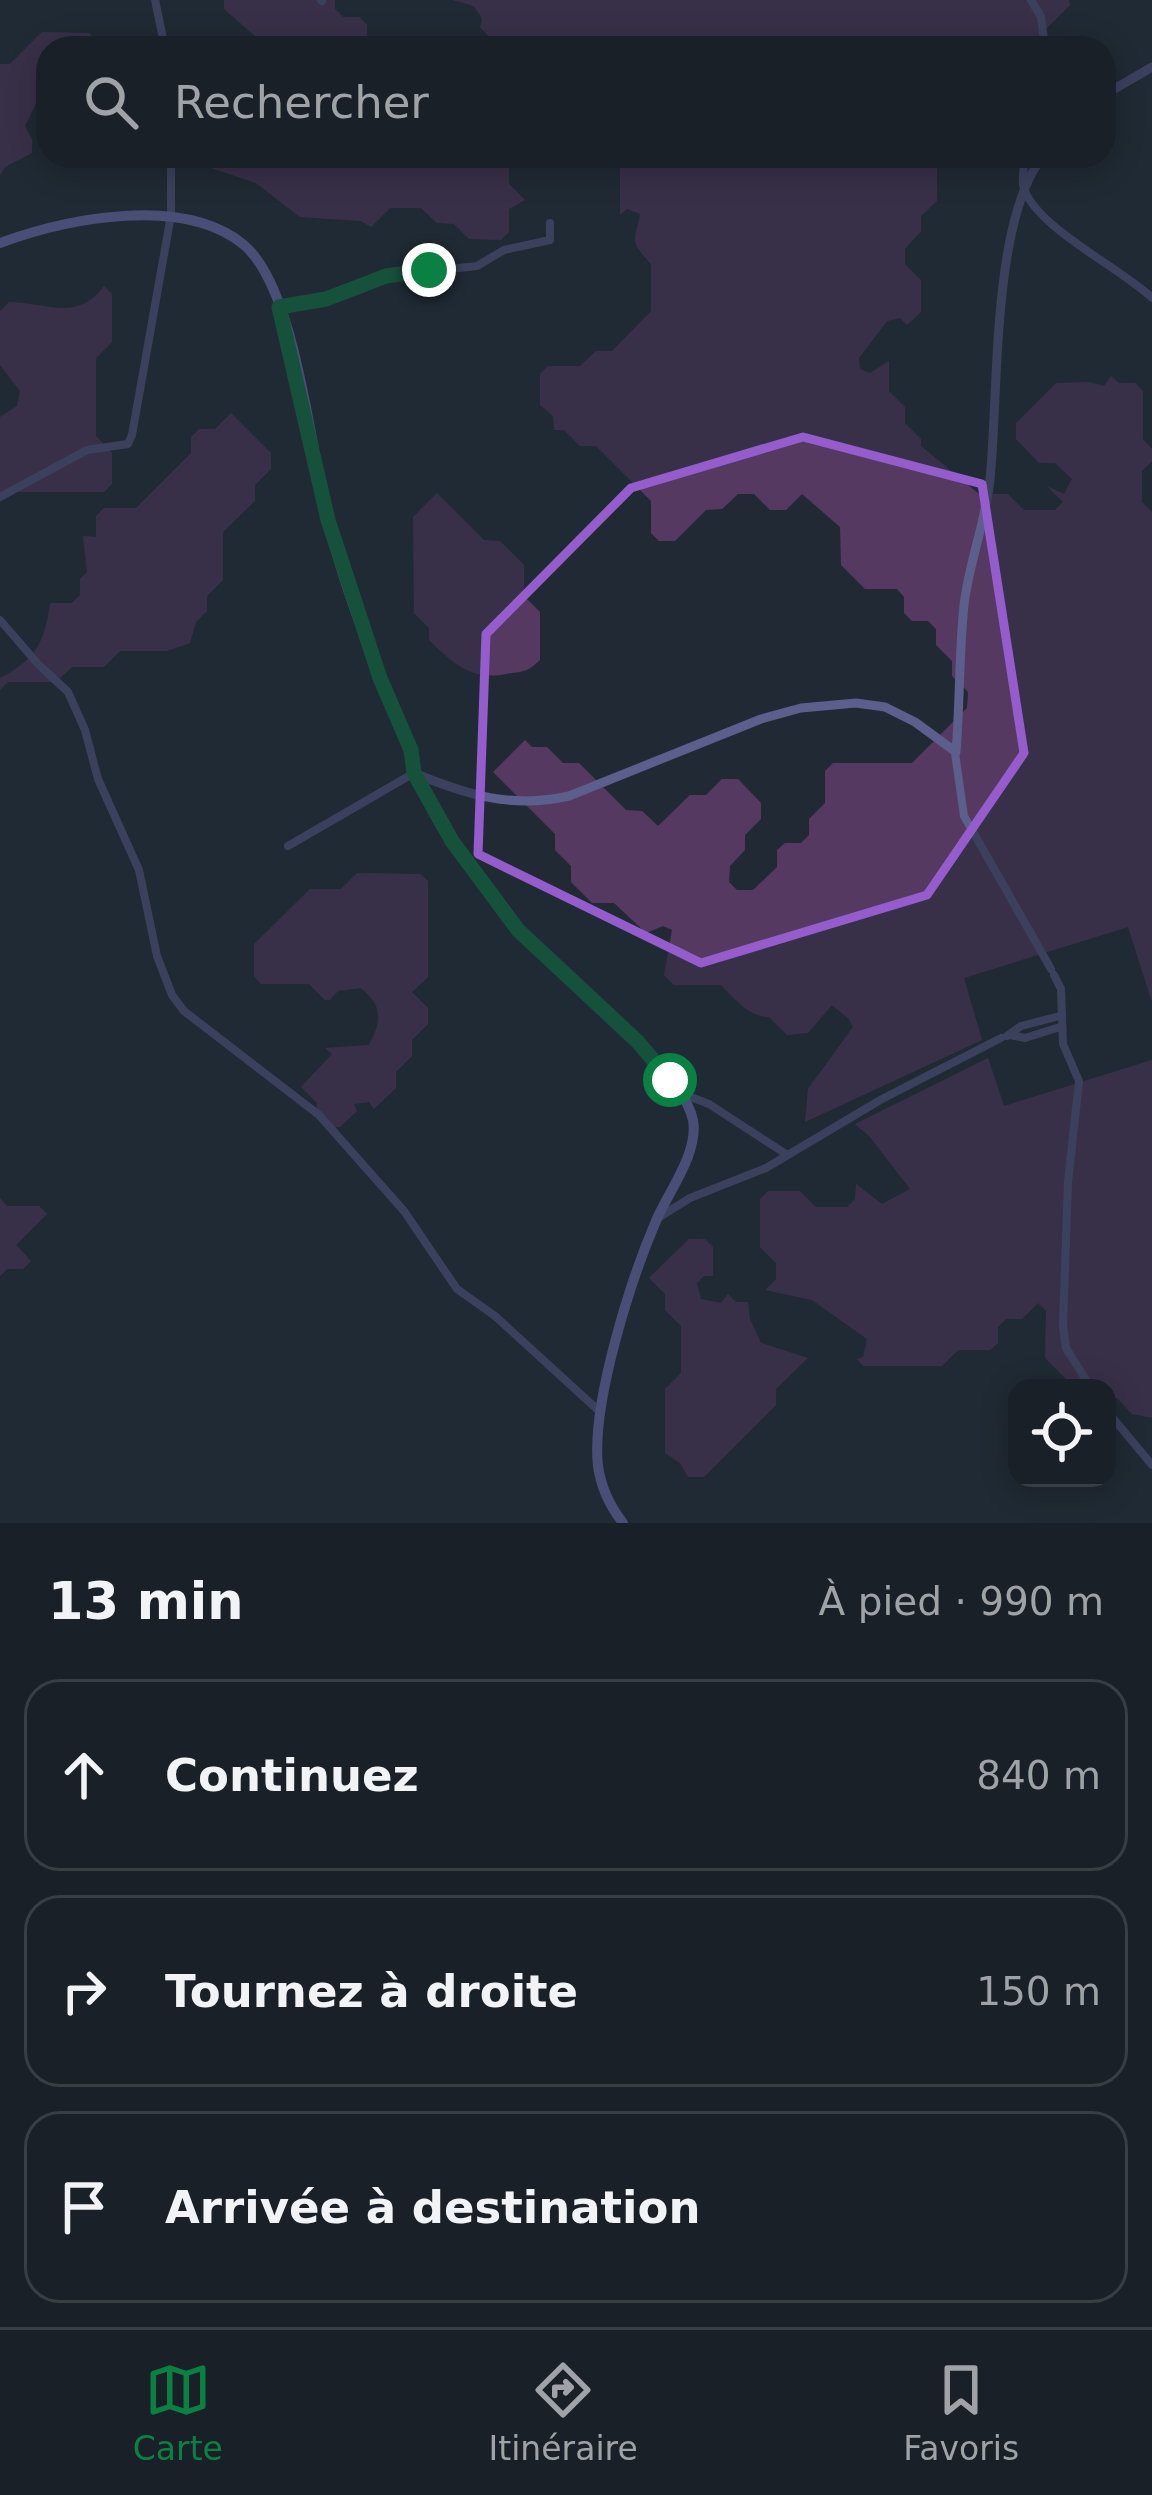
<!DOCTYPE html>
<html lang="fr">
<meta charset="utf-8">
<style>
:root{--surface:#192027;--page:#22282f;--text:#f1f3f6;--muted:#9fa3a7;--line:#373e44;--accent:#0b8043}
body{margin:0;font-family:"DejaVu Sans",sans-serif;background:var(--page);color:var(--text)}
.controls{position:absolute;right:36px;bottom:36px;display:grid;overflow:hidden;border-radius:24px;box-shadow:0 6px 30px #0003}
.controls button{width:108px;height:108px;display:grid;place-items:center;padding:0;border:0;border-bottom:3px solid var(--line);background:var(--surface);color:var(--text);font:60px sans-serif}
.stop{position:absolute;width:36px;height:36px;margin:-27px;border:9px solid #0b8043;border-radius:50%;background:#fff}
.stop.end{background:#0b8043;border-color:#fff;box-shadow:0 3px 12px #0008}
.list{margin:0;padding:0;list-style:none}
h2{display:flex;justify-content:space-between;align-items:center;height:156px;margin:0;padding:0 48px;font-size:51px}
h2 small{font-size:39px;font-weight:400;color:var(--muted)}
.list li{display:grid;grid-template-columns:78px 1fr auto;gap:36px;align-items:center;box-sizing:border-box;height:192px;margin:0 24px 24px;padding:0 24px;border:3px solid var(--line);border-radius:36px}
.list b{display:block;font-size:45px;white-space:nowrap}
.list em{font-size:39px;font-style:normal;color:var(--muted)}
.icon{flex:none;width:66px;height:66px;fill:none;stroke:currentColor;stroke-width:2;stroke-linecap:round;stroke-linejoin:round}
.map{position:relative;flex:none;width:1152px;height:1523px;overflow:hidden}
.search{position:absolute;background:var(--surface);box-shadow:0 6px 30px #0003;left:36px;right:36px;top:36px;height:132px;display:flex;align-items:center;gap:30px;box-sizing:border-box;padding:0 42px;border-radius:36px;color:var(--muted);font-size:45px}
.sheet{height:804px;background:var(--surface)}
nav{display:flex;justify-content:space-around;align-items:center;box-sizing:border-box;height:168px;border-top:3px solid var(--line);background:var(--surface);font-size:33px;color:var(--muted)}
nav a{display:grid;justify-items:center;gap:6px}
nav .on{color:var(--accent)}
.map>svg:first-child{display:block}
.green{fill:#553960}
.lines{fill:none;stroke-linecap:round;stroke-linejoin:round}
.minor{stroke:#5c5e8c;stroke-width:8}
.tertiary{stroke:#5c5e8c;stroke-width:9}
.secondary{stroke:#787ac4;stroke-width:10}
.route{stroke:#0b8043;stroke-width:15}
.marked{fill:none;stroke:#955ccc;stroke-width:9;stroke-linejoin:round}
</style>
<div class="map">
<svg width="1152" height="1523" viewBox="0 0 1152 1523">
<rect width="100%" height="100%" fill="#212a34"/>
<!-- green -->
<g class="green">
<path d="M224,0H335V9L343,17H359L367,25V48H269L224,9Z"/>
<path d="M452,0H1069L1070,5L1027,48H493V41L480,27L482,20C476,2 468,5 452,0Z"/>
<path d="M42,32L89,33L94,38L89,41L90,48H48V102L37,101L25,126L32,139V153L5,167L0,175V64H10Z"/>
<path d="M207,156H465L470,160H501L509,168V184L525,200L509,209V232L501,240L469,239L454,224L437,223L421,208H390L371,227L361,221L300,217L256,183L208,167Z"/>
<path d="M608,156H937V201L921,216V231L905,249V264L921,280V312L907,325L900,318L887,321L859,358L860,369L870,373L889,361V391L905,407V423L921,439V446L979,494H1008L1024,510H1055L1063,502L1047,486L1064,494L1072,479L1055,463H1039L1016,439V423L1056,383L1089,382L1104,386L1111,376L1119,383H1135L1143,391V439L1152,449V461L1142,471V502L1152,512V1002L1128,927L964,978L982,1040L805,1122L808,1089L853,1027L849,1019L832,1005L808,1033L787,1035L769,1017C749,1017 735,999 721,985H674L664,975L672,930L663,926L646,933L614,903H592L571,882V866L555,850V834L493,772L525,740L532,747H547L563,763H579L626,810L642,811L658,826L690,795H706L722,779H738L761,803V819L745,835V850L730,866L729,882L737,890H753L777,867V850L785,843H801L809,835V819L825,803V771L833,763H912L967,708L968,692L952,676V661L936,645V629L928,621H912L904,613V597L897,589H865L841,565L840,527L802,494L786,510H770L754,494H738L722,509L706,510L675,541H659L651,533V501L596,446H580L564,430H554L553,416L540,405V374L548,366H580L596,351H612L651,311V264C627,238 636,241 640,214L627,209L620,215V169Z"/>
<path d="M104,286L112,294V342L96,358V436L112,453V484L104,492H9L0,501V417L17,406L20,391L0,365V311L9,302C45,302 77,323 104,286Z"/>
<path d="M231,413L271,453V469L255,485V501L223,532V580L207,596V611L196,622L190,643L167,651H120L104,667H72L56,682H8L0,690V722V678C35,660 45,643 50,603H72L80,595V579L87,572L83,536L96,537V516L104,508H136L191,453V437L199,429H215Z"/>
<path d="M437,493L484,540L500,541L524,565V596L540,612V660C526,673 524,671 506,674C471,681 453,663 429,640V628L414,613L413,517Z"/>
<path d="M357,873L420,874L428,881V977L412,992L428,1008V1024L412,1040V1056L396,1072V1088L374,1109L369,1102L354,1104L357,1111L340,1127H325L317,1119V1103L301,1087L332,1054L325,1048L369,1045C382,1021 383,1006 361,988L338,991L330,1000H325L309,984H261L254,976V944L310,889H341Z"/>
<path d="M988,1058L1004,1106L1152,1060V1418L1132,1414L1117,1398H1107V1388H1075L1045,1358L1046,1311L1038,1303L1022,1319H1006L998,1327V1343L990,1350H958L942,1366H863L857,1359L863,1357L867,1339L812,1300L765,1290L776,1279V1263L760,1247V1199L768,1191H800L816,1207H847L855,1199L856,1184L882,1204L910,1189L870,1137L855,1124Z"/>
<path d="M0,1198L7,1206H39L47,1214L16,1245L31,1261L23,1269H7L0,1276Z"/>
<path d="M689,1239H705L713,1247V1276H704L697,1283L701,1299L721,1303L728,1294L736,1302H748L750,1319L761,1343L808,1358L776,1389V1405L704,1477H688L680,1463L665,1453V1389L681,1373V1326L665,1310V1294L649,1278Z"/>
</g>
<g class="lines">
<!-- minor -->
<g class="minor">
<path d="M155,0L165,48"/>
<path d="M321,0L322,1"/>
<path d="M1031,0L1041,17L1045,48"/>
<path d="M1025,156C1024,164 1022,177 1023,185C1032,226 1123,269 1152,298"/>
<path d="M281,307L326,299L386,276L477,266L504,250L550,240V223"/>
<path d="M0,497L87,450L128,444L132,435L171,215V156"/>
<path d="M0,620L38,664L68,692L85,730L98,779L139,870L157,956L172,995L184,1011L319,1115L404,1211L457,1289L495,1316L599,1411"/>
<path d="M955,753L964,816L1051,969"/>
<path d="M288,846L414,773"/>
<path d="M1054,975L1061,989L1063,1044L1079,1081L1068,1182L1063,1327L1066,1348L1091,1388"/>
<path d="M1010,1035L1025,1038L1060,1027"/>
<path d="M1007,1036L1021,1026L1060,1016"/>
<path d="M680,1093L709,1104L786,1154"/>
<path d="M658,1218L690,1198L766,1168L882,1099L1001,1038"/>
<path d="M1107,1411L1152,1465"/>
</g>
<!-- tertiary -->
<g class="tertiary">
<path d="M1104,95L1152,67"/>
<path d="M414,773C467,795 512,809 569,796L761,719L801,708L856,703L885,707L915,722L956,752C960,703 959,653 964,605C969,562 986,521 990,479C999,394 991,221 1043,156"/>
</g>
<!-- secondary -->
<path class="secondary" d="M0,243C68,218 184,195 244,245C296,289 311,453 328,520C346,596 377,670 408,742C412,753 412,766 416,777C430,810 450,842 472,870C488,891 504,916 523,934C565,974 681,1066 693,1120C699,1153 668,1192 656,1221C631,1279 591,1404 598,1466C601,1488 609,1505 623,1523"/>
</g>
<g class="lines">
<!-- route -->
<path class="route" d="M429,270L386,276L326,299L279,307L328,520L380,678L411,750L414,773L452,841L518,930L638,1042L670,1080"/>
</g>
<!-- marked area -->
<path d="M0 0H1152V1523H0ZM803,437L982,484L1024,753L927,895L701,963L478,854L486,634L631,488Z" fill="#212a34" fill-opacity=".55" fill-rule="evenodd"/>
<path class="marked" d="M803,437L982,484L1024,753L927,895L701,963L478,854L486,634L631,488Z"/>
</svg>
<div class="controls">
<button><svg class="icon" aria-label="locate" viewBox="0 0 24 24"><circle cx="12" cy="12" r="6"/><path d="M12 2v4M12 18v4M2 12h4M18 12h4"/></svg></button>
</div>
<div class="stop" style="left:670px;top:1080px"></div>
<div class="stop end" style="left:429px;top:270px"></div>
<div class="search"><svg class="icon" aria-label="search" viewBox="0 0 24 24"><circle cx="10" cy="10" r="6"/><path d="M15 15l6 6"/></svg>Rechercher</div>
</div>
<section class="sheet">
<h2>13 min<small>À pied · 990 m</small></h2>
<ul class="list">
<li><svg class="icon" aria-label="ahead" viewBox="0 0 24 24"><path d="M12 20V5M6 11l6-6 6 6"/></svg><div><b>Continuez</b></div><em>840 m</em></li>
<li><svg class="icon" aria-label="right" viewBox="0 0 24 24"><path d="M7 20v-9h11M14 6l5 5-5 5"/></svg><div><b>Tournez à droite</b></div><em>150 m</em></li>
<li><svg class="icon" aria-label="arrive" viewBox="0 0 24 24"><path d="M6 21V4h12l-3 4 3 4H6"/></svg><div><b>Arrivée à destination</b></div></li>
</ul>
</section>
<nav>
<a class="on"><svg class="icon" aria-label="map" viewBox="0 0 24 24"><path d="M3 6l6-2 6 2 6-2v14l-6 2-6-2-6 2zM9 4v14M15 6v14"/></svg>Carte</a>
<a><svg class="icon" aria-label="directions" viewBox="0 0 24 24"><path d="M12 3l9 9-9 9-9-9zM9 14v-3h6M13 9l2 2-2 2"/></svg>Itinéraire</a>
<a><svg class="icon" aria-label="saved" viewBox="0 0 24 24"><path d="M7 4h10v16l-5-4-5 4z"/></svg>Favoris</a>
</nav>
